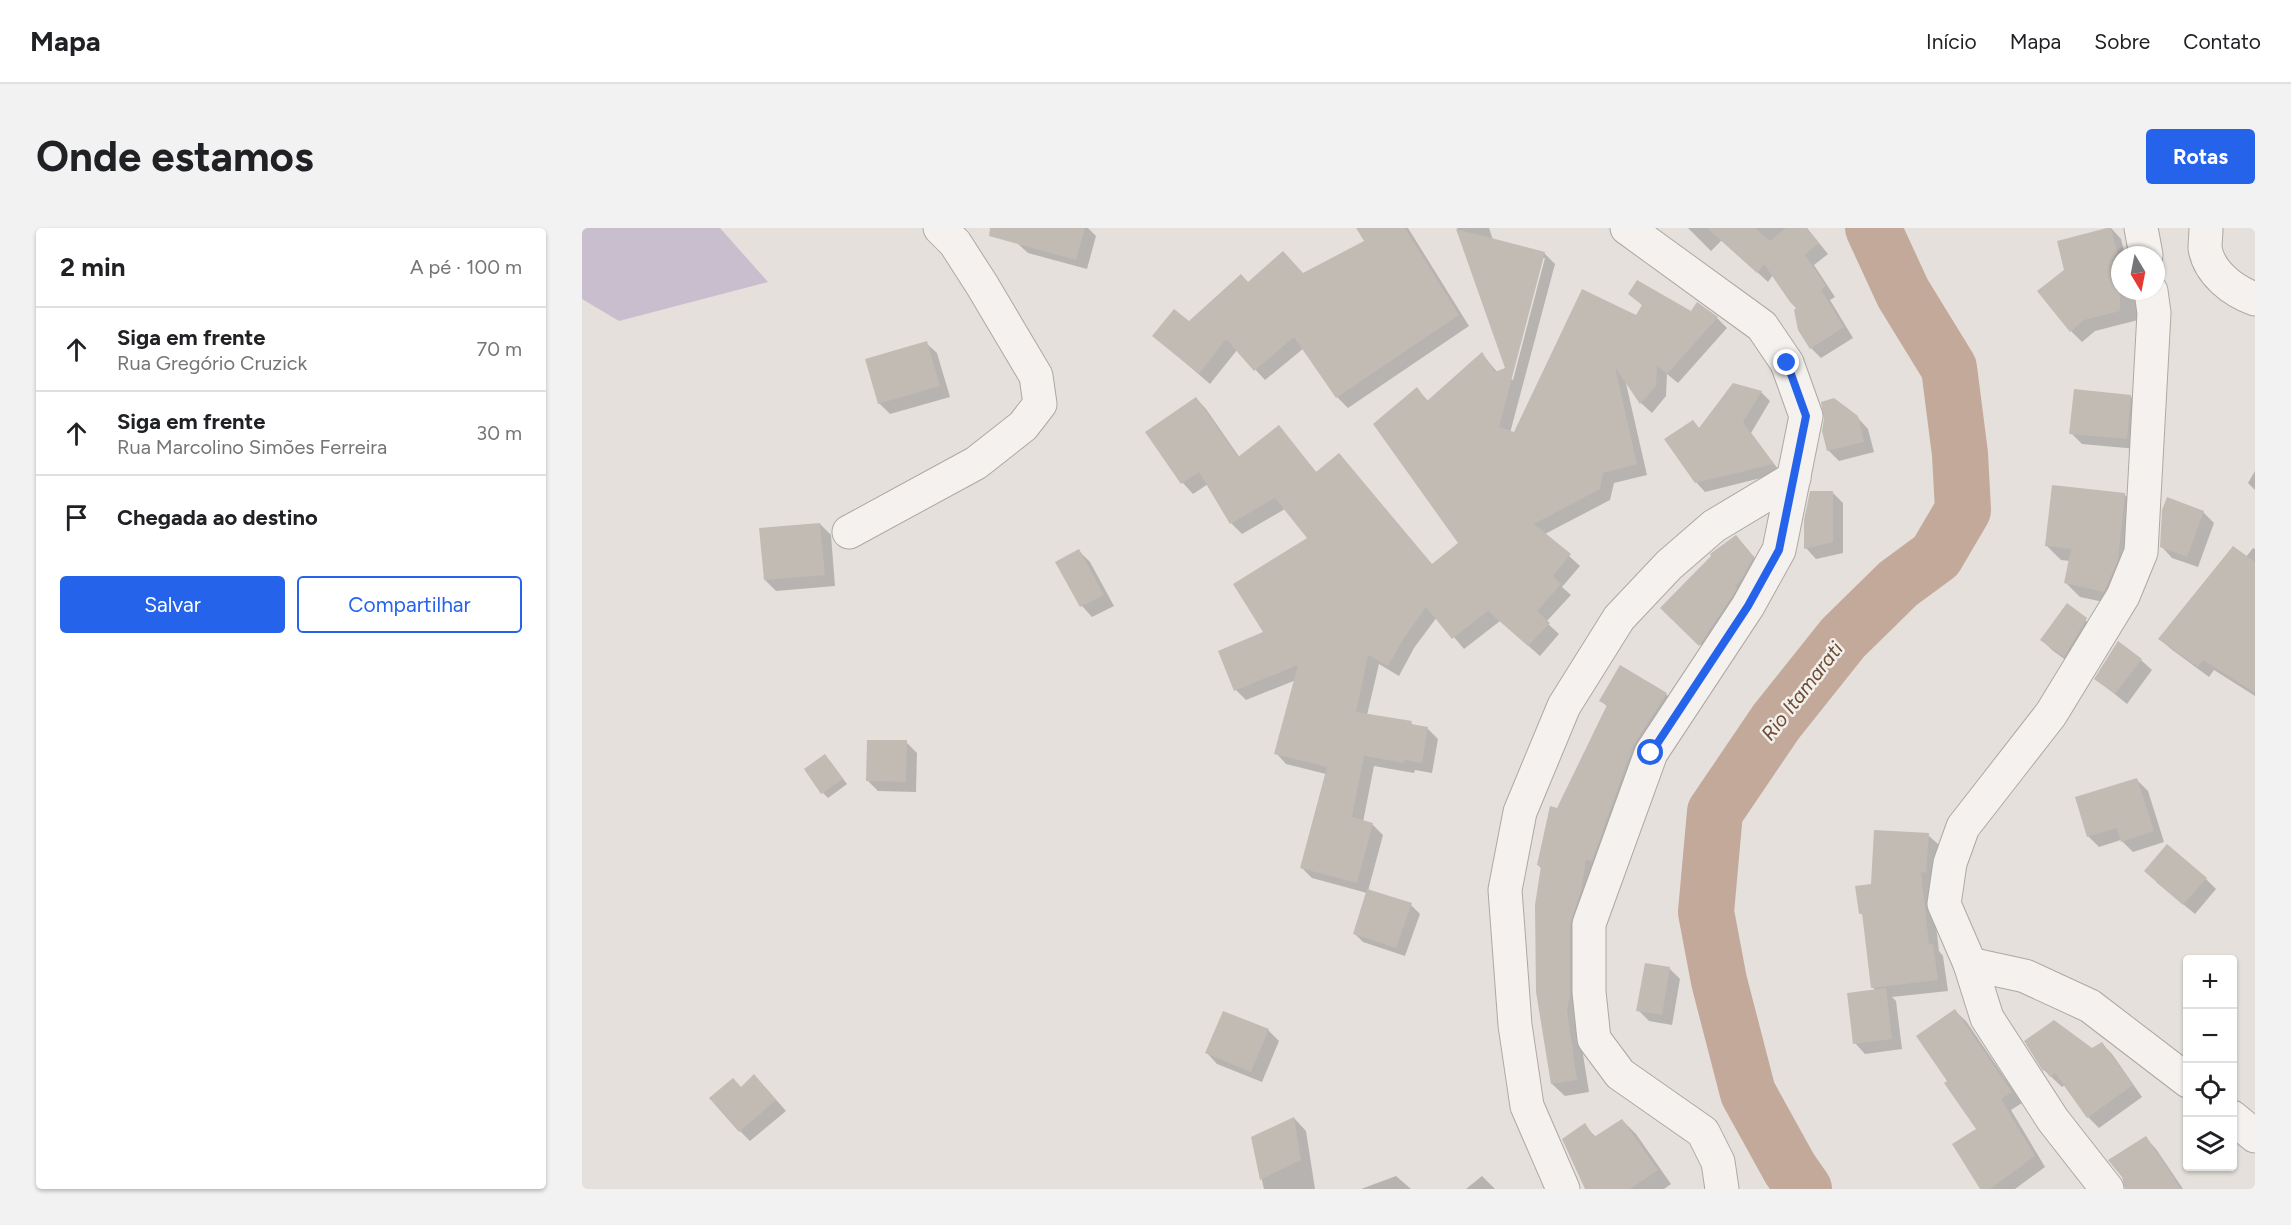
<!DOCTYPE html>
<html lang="pt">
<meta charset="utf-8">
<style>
:root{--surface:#fff;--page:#f2f2f2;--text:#202124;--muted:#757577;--line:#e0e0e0;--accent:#2563eb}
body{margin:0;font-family:Figtree,sans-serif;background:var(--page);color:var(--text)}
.controls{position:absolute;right:18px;bottom:18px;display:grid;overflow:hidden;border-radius:6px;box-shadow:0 2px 4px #0004}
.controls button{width:54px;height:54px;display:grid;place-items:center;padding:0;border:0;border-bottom:2px solid var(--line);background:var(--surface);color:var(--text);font:30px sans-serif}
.compass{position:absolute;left:1529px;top:18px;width:54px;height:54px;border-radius:50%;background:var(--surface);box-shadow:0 2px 4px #0004;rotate:170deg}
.stop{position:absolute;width:18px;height:18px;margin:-14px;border:4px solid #2563eb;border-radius:50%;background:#fff}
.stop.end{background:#2563eb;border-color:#fff;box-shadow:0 2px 6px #0008}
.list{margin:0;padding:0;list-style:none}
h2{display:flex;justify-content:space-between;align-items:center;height:78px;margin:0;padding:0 24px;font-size:26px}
h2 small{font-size:20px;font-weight:400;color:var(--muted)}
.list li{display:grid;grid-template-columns:39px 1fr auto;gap:18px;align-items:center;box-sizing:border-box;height:84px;padding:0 24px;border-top:2px solid var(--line)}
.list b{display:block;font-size:22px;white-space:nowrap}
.list p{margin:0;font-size:20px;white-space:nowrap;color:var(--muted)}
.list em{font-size:20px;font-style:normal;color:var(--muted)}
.actions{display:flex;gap:12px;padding:18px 24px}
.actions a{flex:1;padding:14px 0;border:2px solid var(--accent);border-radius:6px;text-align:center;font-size:21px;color:var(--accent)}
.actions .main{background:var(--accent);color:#fff}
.icon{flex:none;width:33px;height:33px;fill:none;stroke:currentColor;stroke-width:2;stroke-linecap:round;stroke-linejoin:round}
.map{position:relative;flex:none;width:1673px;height:961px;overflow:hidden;border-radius:6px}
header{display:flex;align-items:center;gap:36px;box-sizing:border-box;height:84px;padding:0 30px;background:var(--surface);border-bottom:2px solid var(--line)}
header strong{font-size:28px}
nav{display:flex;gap:33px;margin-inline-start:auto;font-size:21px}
.intro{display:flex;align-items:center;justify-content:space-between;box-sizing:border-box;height:144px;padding:0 36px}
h1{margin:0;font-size:42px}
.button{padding:15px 27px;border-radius:6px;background:var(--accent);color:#fff;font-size:21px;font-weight:700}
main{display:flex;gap:36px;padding:0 36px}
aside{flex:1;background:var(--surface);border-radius:6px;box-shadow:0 2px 4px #0004}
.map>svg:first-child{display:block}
.green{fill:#c8bece}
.shadow{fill:#0003;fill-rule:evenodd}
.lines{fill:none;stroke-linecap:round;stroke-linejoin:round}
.river{stroke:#c3a999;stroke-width:56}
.building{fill:#c1bbb4}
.minor-casing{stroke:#aea8a2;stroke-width:35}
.minor{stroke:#f4f1ee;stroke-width:33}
.route{stroke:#2563eb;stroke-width:8}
.labels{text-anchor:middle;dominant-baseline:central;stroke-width:5;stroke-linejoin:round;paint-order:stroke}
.water-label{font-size:20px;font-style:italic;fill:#6b4c34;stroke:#f3efeb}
</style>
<header>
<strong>Mapa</strong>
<nav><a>Início</a><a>Mapa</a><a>Sobre</a><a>Contato</a></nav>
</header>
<div class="intro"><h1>Onde estamos</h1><a class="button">Rotas</a></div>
<main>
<aside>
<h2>2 min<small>A pé · 100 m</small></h2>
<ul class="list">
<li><svg class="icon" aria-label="ahead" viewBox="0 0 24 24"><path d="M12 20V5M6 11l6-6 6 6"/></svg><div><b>Siga em frente</b><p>Rua Gregório Cruzick</p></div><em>70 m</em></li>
<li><svg class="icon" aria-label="ahead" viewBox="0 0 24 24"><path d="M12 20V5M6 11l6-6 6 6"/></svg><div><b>Siga em frente</b><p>Rua Marcolino Simões Ferreira</p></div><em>30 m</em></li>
<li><svg class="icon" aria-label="arrive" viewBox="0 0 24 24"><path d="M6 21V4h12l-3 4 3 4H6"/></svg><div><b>Chegada ao destino</b></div></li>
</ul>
<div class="actions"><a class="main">Salvar</a><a>Compartilhar</a></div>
</aside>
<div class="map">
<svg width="1673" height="961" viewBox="0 0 1673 961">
<rect width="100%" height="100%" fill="#e5e0dc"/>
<!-- green -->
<path class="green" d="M0,0H138L186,54L37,93L0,71Z"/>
<!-- shadow -->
<g class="shadow">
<path d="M440,0H506L514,8L505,41L446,25L435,15Z"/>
<path d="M780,0H826L887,98L766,180L755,169L722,120L683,152L655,122L628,156L572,108L607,95L667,55L721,46L784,13Z"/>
<path d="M875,0H907L911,12L962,25L973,36L928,205L932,206L1054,89L1061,78L1048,66L1109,85L1135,90L1145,100L1096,155L1085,146L1084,168L1070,185L1059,175L1043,151L1065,247L1032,255L1028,272L963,306L998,338L980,359L989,367L964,394L977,406L958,428L918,393L882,421L855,389L832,420L817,448L797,436L785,487L829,495L833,498L845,500L856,511L850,545L833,542L832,545L792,538L781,594L790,596L801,607L786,663L829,677L838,686L823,728L781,714L772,705L785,665L730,650L719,639L744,546L704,536L694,525L714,452L664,472L654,462L684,404L727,310L703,281L660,306L649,295L626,256L611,266L601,255L565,204L614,170L624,181L658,230L697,199L735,245L850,337L878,315L835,161L847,174L900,126L916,145L924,141ZM960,30H963L931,152L928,151Z"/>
<path d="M1106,0H1225L1246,26L1232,37L1253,69L1248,72L1271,110L1239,130L1229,120L1216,81L1191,47L1186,54L1140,12L1129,23Z"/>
<path d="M1529,0L1539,11L1543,27H1538V63H1553L1560,91L1513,103L1500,114L1489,103L1484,43Z"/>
<path d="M344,115L355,125L368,169L308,186L297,175Z"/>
<path d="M1151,157L1179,164L1188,173L1169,205L1199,245L1123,264L1114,254L1111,194L1118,201Z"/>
<path d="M1548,168L1559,179L1555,221L1500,216L1489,205Z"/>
<path d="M1275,189L1286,201L1292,224L1257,233L1246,222Z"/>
<path d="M1673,243V262L1666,255Z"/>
<path d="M1250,264L1261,275V325L1234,331L1224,320Z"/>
<path d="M1542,266L1557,281L1536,377L1498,369L1483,354L1488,333L1479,332L1465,318Z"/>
<path d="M1621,284L1632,295L1616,339L1590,330L1580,319Z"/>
<path d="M238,296L249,307L253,358L194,363L183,352Z"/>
<path d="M1164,320L1182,340L1129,427L1080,380Z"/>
<path d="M1671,320L1673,321V468L1632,442L1627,449L1589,421L1578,411L1664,329Z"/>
<path d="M497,323L508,334L532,378L510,389L500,378L476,334Z"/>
<path d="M1485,377L1515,402L1493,439L1470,422L1460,412Z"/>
<path d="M1559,432L1570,442L1545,476L1514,451Z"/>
<path d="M1084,466L1096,478L1001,703L996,795L1007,864L983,868L970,856L960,641L956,637L976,581L1026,479L1019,473Z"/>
<path d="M324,514L335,525L334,564L296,563L286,553Z"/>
<path d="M248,533L265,556L246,570L241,565Z"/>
<path d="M1555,552L1566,563L1582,614L1551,624L1539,612L1517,619L1506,608Z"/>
<path d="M1346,607L1357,617L1354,655L1349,654L1357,723L1361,728L1366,763L1310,769L1314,773L1320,821L1283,826L1273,815L1294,763L1290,759L1282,688L1278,685L1290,657Z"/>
<path d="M1624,651L1634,661L1613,686L1574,654Z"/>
<path d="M1087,740L1098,751L1090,797L1067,793L1056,782Z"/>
<path d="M1373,783L1384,793L1440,875L1429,882L1463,939L1433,961H1399L1396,902L1367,853Z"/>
<path d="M686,802L697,813L680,854L635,836L625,825Z"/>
<path d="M1444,813L1510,822L1520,816L1530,826L1560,869L1517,900L1506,889L1483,857L1480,859L1462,842Z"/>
<path d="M183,859L204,883L168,913L158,903L159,860Z"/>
<path d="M712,890L724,903L733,961H682L670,910Z"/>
<path d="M1040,892L1054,906L1089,956L1082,961H1005L1002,897L1015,910Z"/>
<path d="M1564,910L1574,921L1601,961H1545Z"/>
<path d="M814,948L829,961H779Z"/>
<path d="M900,948L913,961H884Z"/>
</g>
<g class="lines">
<!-- river -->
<path class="river" d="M1222,961L1208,941L1166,865L1137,753L1124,684L1133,584L1194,494L1261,410L1316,356L1354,328L1381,282L1378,226L1367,140L1321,65L1291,0"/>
</g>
<!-- building -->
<g class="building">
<path d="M408,0H503L494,32L407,8Z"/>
<path d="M774,0H823L877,87L754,170L712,109L672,143L644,111L617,146L570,108L592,81L607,93L659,46L666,54L701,23L721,45L782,13Z"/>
<path d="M1125,0H1173L1188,13L1204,0H1225L1237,15L1223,27L1244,58L1239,62L1262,99L1228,121L1216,102L1212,82L1214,80L1208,74L1182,36L1175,45Z"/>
<path d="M1525,0H1529L1538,34V83L1502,92L1488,104L1455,63L1482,42L1475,13Z"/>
<path d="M874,1L963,24L917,199L932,204L1000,61L1054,87L1060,77L1046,66L1055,52L1109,83L1115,74L1136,89L1085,146L1075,138L1074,158L1058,176L1033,139L1055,236L1021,245L1018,261L952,296L989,326L971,348L979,356L955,383L968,395L946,418L906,383L870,411L844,379L822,410L806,438L786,427L774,484L830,493L829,496L846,499L840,535L823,532L822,535L782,528L770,589L791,595L775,655L718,640L745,539L692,526L716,437L652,463L636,423L681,404L651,356L725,310L693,270L648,296L617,244L599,256L563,204L614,169L656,229L697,197L734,244L757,225L850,336L876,315L791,196L835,159L845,173L900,124L913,144L923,140Z"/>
<path d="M345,113L358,158L296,176L283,131Z"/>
<path d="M1151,155L1180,163L1161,194L1192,236L1113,255L1082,211L1111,192L1117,200Z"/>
<path d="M1492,161L1549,167L1545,211L1487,206Z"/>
<path d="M1252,170L1276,188L1282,214L1245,223L1240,203L1242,191L1239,174Z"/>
<path d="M1470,257L1543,265L1536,332L1522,364L1482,355L1489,321L1463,318Z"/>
<path d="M1228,263H1251V314L1222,321V292Z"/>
<path d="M1585,269L1622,283L1605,329L1578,319L1580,282Z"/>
<path d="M238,295L243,347L182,352L177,300Z"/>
<path d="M1154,307L1172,329L1158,353L1153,358L1155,360L1150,368L1117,418L1078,380L1129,328L1128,326Z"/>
<path d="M1651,318L1673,334V465L1621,432L1616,439L1576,411Z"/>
<path d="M497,321L522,367L498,379L473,334Z"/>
<path d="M1485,375L1505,390L1482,429L1458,412Z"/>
<path d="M1536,413L1560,431L1533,466L1512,451Z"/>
<path d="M1038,437L1085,465L1051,518L1010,633L1004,632L999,663L988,696V767L985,782L995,852L969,856L954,764L953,677L959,638L955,637L968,578L975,580L1025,477L1017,473Z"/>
<path d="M285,512H325L324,554L284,553Z"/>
<path d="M243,526L261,551L239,566L222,541Z"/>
<path d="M1555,550L1572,603L1539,614L1535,600L1505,609L1493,569Z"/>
<path d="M1292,602L1347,605L1344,645L1339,644L1347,716H1351L1356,752L1289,760L1280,685L1277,686L1273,658L1289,656Z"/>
<path d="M1585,616L1625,650L1601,677L1562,643Z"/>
<path d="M785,661L830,675L814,720L771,706Z"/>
<path d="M1063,735L1088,739L1080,787L1054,783Z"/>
<path d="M1304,760L1310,811L1271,816L1265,765Z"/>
<path d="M1373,781L1430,864L1419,871L1453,928L1408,961H1398L1370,916L1394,901L1362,855L1365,853L1334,808Z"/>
<path d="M641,783L687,801L669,844L623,825Z"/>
<path d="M1472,792L1510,820L1520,814L1551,857L1505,890L1473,845L1468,849L1463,841L1461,843L1442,813Z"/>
<path d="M172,846L194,872L157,904L127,870L151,850L159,859Z"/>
<path d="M712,889L719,932L678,952L669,909Z"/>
<path d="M1040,891L1076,942L1048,961H1003L980,911L1003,895L1012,909Z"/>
<path d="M1564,908L1599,961H1543L1540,949L1526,932Z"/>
</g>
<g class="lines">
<!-- minor casing -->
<g class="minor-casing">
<g id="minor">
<path d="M1045,0L1180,98L1205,135L1224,188L1197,322L1166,378L1069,525L1007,696V764L1012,811L1038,846L1121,904L1136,934L1140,961"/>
<path d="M1559,0L1564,27"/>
<path d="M1624,0C1624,6 1623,14 1623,20C1627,45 1651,63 1673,71"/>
<path d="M267,304L394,235L441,198L458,176L454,148L400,57L373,15L358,0"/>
<path d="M1388,736L1443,748L1508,778L1606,853"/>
<path d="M1650,889L1673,908"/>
<path d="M981,961L945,878L933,797L923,662L938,584L982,478L1037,390L1087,337L1132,298L1212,250"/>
<path d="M1525,961L1471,892L1405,790L1388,736L1362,676L1368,635L1381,599L1469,486L1541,368L1559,324L1572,85L1569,63"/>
</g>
</g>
<!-- minor -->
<use href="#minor" class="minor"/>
</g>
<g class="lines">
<!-- route -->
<path class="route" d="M1069,525L1166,378L1197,322L1224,188L1205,135"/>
</g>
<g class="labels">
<!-- water labels -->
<g class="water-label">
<text transform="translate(1220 463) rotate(-52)">Rio Itamarati</text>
</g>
</g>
</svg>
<div class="controls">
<button>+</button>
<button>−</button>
<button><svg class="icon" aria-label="locate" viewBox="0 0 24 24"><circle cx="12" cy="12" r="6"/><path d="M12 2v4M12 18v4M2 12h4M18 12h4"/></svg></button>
<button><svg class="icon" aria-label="layers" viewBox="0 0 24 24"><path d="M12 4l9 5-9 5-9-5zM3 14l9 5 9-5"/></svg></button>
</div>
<svg class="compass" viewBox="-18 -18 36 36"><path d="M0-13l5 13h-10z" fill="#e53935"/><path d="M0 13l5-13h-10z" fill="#757577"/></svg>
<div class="stop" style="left:1069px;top:525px"></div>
<div class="stop end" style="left:1205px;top:135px"></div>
</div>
</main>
